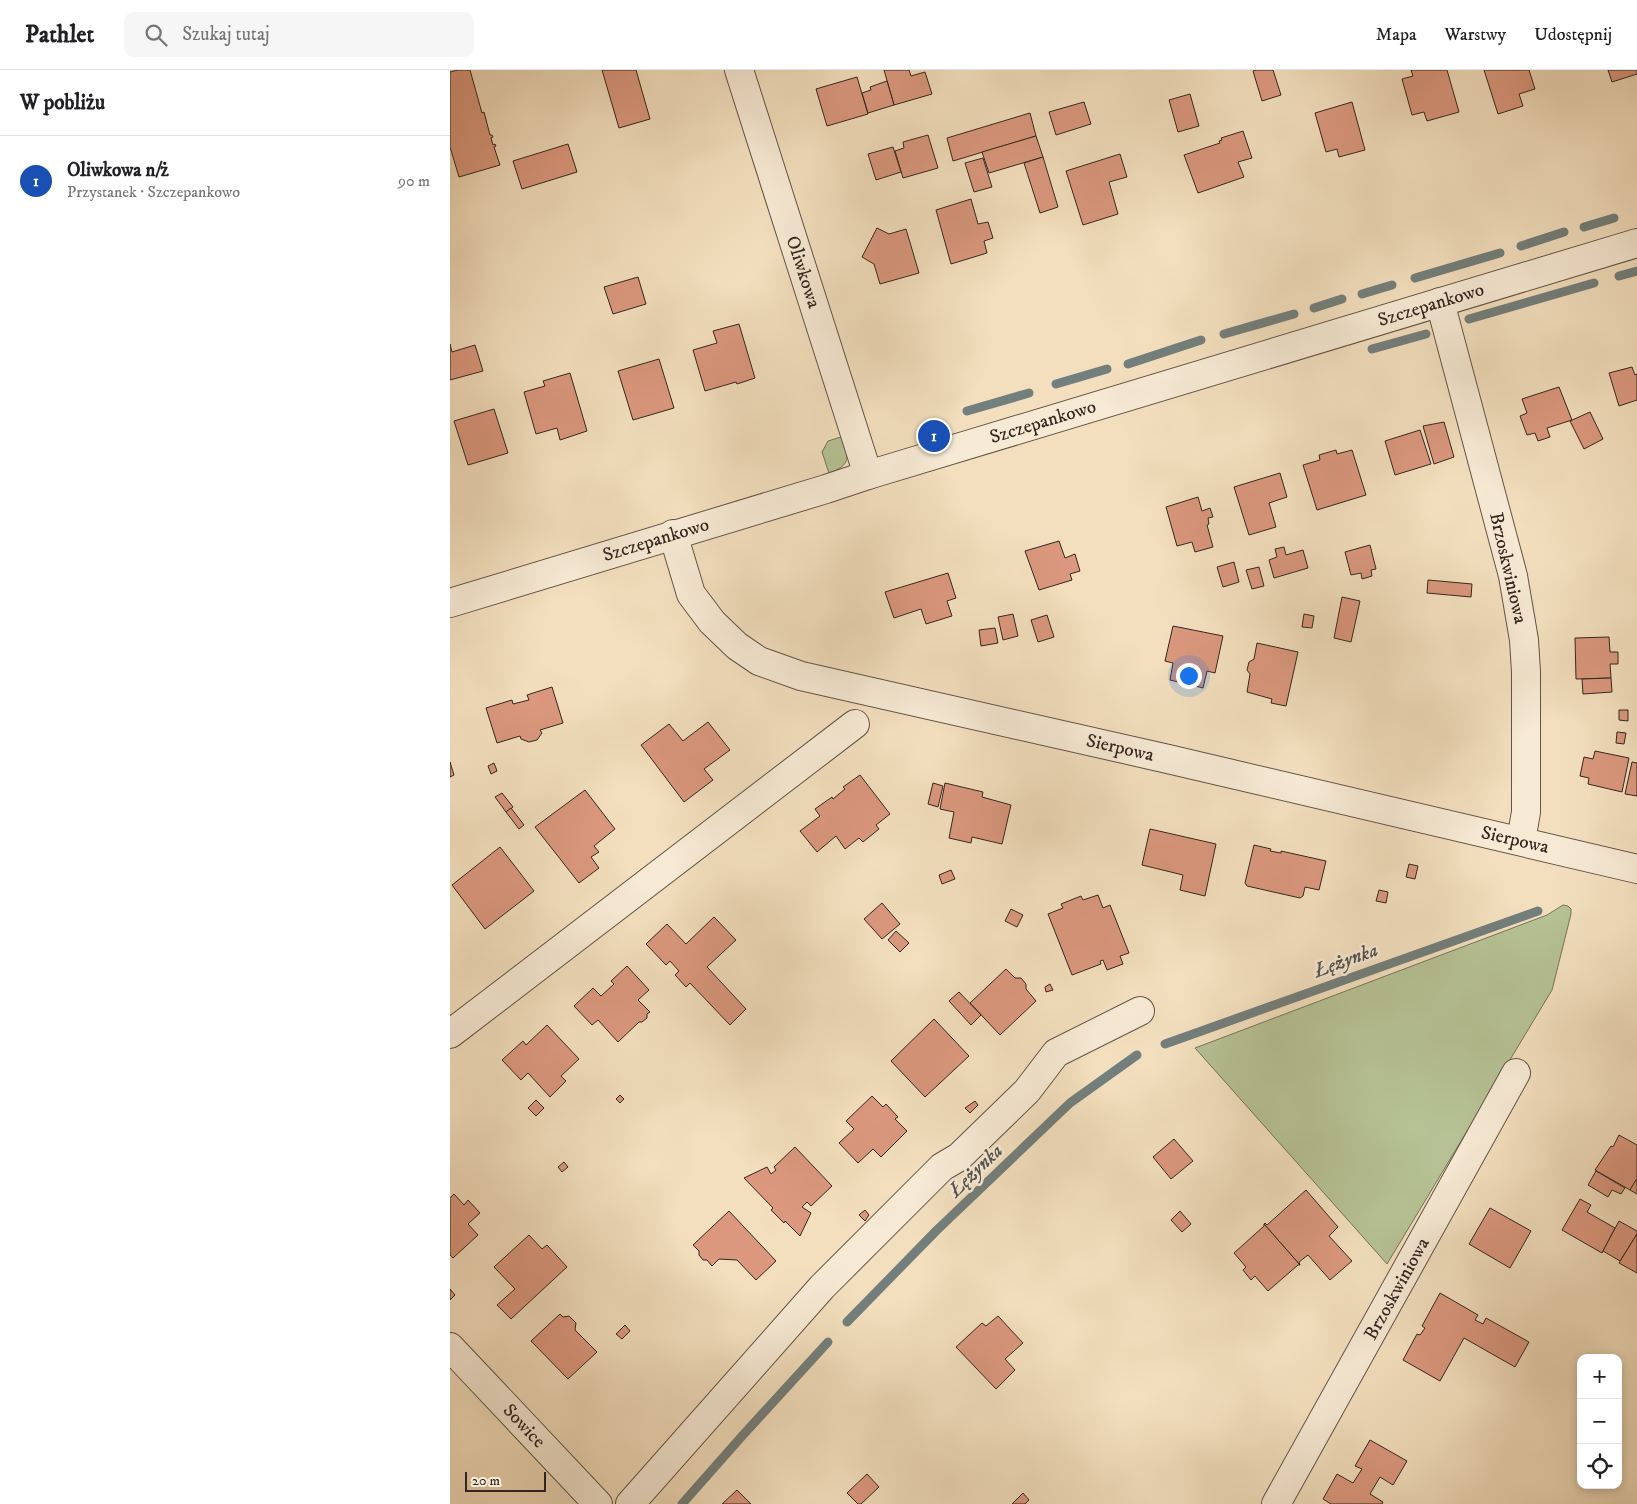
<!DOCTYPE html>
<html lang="pl">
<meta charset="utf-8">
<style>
:root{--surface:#fff;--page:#f6f6f6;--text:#202124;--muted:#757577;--line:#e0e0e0;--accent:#2563eb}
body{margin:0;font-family:"IM FELL DW Pica",serif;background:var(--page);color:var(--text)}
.controls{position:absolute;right:15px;bottom:15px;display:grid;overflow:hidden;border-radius:10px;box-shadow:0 2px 8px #0003}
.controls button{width:45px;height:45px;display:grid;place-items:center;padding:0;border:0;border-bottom:1px solid var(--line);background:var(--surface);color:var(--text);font:25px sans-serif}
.scale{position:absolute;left:15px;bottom:12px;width:81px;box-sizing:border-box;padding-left:5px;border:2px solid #332620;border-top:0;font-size:14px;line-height:18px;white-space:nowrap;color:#332620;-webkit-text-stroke:4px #f7ead5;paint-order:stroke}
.you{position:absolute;left:738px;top:605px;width:18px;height:18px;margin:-12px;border:4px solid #fff;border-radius:50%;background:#1a73e8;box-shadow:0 0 0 8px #1a73e833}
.badge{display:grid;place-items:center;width:32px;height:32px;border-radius:50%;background:var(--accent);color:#fff;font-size:16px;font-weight:700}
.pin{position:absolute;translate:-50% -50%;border:2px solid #fff;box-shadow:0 1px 5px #0006}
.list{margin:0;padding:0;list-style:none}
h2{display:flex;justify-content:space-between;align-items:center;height:65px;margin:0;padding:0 20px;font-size:21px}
h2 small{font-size:16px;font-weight:400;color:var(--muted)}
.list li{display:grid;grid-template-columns:32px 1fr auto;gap:15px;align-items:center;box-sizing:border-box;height:90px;padding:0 20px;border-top:1px solid var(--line)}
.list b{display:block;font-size:19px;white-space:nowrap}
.list p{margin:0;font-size:16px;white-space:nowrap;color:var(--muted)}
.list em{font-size:16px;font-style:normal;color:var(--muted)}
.icon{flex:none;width:28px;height:28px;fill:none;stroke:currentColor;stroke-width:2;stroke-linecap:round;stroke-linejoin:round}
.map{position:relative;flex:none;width:1187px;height:1434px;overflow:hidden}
header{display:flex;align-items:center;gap:30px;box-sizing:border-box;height:70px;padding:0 25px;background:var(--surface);border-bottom:1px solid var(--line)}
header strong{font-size:24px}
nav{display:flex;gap:28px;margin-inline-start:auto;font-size:18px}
.search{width:350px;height:45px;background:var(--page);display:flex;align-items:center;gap:12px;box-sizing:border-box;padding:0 18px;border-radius:10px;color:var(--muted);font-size:19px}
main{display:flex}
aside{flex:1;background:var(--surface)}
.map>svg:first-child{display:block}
.green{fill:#b6c295;stroke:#74745a}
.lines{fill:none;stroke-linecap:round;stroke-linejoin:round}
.stream{stroke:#737f7c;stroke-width:9}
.building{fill:#db987e;stroke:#332620}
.minor-casing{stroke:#635448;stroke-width:30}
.minor{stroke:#f7ead5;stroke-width:28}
.labels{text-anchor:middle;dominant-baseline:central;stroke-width:5;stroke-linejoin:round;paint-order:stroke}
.street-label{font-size:19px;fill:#332620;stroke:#f7ead5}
.water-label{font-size:20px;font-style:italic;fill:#53524e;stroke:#f7ead5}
</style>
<header>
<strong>Pathlet</strong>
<div class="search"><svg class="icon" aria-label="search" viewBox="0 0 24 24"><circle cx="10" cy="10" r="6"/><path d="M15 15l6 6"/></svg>Szukaj tutaj</div>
<nav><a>Mapa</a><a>Warstwy</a><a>Udostępnij</a></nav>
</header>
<main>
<aside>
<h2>W pobliżu<small></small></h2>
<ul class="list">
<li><span class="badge" style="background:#1a4fb4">1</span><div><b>Oliwkowa n/ż</b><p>Przystanek · Szczepankowo</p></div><em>90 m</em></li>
</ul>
</aside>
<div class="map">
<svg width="1187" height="1434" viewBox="0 0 1187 1434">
<rect width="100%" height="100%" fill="#f3dfbe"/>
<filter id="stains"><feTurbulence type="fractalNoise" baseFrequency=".004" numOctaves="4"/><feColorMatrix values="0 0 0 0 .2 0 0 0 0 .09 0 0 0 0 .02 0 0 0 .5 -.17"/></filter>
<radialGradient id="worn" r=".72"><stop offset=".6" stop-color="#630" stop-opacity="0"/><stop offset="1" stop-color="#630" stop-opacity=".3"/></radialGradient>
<!-- green -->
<g class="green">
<path d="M394,366C398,387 402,395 379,403L372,382L378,371Z"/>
<path d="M1113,835L1118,836L1121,839V844L1102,920L937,1194L745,978L1097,845Z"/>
</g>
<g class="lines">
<!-- stream -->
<g class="stream">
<path d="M1134,157L1164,148"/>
<path d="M1071,176L1114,162"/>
<path d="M1169,206L1187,201"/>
<path d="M965,208L1050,183"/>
<path d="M912,224L942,215"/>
<path d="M864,238L892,229"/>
<path d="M1019,249L1144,213"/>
<path d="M774,264L844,244"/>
<path d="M922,279L976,264"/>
<path d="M678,294L751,270"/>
<path d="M606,314L657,299"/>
<path d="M517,341L579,323"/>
<path d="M715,974L1088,841"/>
<path d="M397,1252L487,1160L620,1033L687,985"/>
<path d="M232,1434L293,1365L378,1272"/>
</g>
</g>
<!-- building -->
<g class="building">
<path d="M8,0H20L32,43L34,42L40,65H42L43,67L41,68L43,75L45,74L46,76L44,77L50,95L9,107L0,77V2Z"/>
<path d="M152,0H186L200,49L169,58Z"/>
<path d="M434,0H459L461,6L475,2L482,24L444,35Z"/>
<path d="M806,0H823L831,25L812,31L803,1Z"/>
<path d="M961,0H997L1009,42L977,51L974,42L962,45L952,9L963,6Z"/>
<path d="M1034,0H1079L1085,19L1069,24L1073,36L1048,44Z"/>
<path d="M1158,0H1187V4L1162,12Z"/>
<path d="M407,7L418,44L377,56L366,19Z"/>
<path d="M437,11L444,35L418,43L412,23L421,20L420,17Z"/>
<path d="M740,24L749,56L728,62L719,30Z"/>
<path d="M634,32L641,54L606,65L599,42Z"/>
<path d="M902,32L915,80L889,87L887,79L876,82L865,43Z"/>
<path d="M580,43L586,66L503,91L497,68Z"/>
<path d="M793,61L802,88L788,92L794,107L748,123L734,85L770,73L769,71L772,70L771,68Z"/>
<path d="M478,65L488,98L453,108L445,81L454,78L453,72Z"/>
<path d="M586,66L593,87L539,103L532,82Z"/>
<path d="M118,74L127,102L72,119L63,91Z"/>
<path d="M443,77L451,102L426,110L418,84Z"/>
<path d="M670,84L677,107L659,112L668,144L633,155L616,101Z"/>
<path d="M593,87L608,137L590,143L574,93Z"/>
<path d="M533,88L542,117L524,122L515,93Z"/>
<path d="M521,129L528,154L538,152L543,168L534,171L537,183L501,194L486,140Z"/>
<path d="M427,158L439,164L456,159L469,203L430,214L424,194L412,187Z"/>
<path d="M188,207L196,234L163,244L154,217Z"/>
<path d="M289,254L305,308L287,314L286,312L255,321L243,280L267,273L263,261Z"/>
<path d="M0,274L2,282L25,275L33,301L0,310Z"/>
<path d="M209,289L224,338L183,350L168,301Z"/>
<path d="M1182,297L1185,305L1187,304V330L1169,336L1159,303Z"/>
<path d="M120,303L137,361L110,370L107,358L86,364L74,322L95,316L93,311Z"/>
<path d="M1109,317L1122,350L1097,358L1100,367L1088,371L1085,363L1077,365L1070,346L1077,343L1072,329Z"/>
<path d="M44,339L58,383L18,395L4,351Z"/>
<path d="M1140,342L1153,369L1134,379L1120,351Z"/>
<path d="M994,352L1004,387L984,394L973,356Z"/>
<path d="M970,360L981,394L945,405L935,371Z"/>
<path d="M886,380L887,384L902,380L916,425L867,440L853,395L870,390L869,385Z"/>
<path d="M830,403L837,427L819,433L826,457L799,465L784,417Z"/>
<path d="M748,427L752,441L760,438L763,447L758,448L759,454L757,455L763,477L745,482L742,472L727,476L716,437Z"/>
<path d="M609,471L615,488L625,484L630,501L620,504L622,510L589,520L575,481Z"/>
<path d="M920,475L926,499L921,500L922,506L912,509L911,503L901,505L895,482Z"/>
<path d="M834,477L836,485L853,480L858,498L824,508L819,490L827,487L825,479Z"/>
<path d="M784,492L789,512L773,517L767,497Z"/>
<path d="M809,497L814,516L802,519L796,500Z"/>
<path d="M498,503L506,528L497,531L502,546L476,554L471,539L444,548L435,522Z"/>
<path d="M978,510L1022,514L1021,527L977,523Z"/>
<path d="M892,527L910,531L901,572L884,568Z"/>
<path d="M563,544L568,566L553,570L548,547Z"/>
<path d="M854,544L864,546L862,558L852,557Z"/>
<path d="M597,545L604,567L588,572L581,550Z"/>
<path d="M723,556L773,566L765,603L757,601L753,618L720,610L723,593L715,591Z"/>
<path d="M545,558L548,573L531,576L529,560Z"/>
<path d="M1159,567L1160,582H1168V594H1160L1161,608L1126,609L1125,568Z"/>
<path d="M807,573L848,582L836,636L821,633L822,629L797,622L800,604L797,600L799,592L804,589Z"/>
<path d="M1161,608L1162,622L1133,624L1132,609Z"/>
<path d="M102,617L113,653L90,660L92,663L87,670L79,672L71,669L70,666L47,673L36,638L62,630L63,634L79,630L77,625Z"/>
<path d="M1169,640H1178V651L1169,650Z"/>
<path d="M258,652L280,680L254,699L263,710L234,732L191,675L219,654L233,671Z"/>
<path d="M1167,662L1176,663L1174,674L1166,673Z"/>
<path d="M1145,681L1179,688L1172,722L1138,714L1139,708L1130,706L1134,687L1143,689Z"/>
<path d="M0,692L4,705L0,707Z"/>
<path d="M1182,692L1187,693V726L1175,724Z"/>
<path d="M44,693L47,701L41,704L38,696Z"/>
<path d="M410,705L440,744L426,755L429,759L413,772L409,768L395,779L386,766L367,782L350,761L370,746L365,739L382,727L383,729L395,719L393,717Z"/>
<path d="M483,713L493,716L488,737L478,734Z"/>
<path d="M495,713L533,722L532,727L561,735L552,774L522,767L521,773L499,768L504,742L490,739Z"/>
<path d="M135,720L165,759L144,776L149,782L141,787L149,798L129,813L85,757Z"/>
<path d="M52,723L63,737L56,742L45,727Z"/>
<path d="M61,738L74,755L69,759L56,742Z"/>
<path d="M700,759L766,774L755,826L730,820L733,805L692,795Z"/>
<path d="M804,775L821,779L820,781L831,783V781L876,791L869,820L855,817L853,826L850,828L797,816L795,813Z"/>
<path d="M50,777L84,821L35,859L2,815Z"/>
<path d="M959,794L968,796L965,809L956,807Z"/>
<path d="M501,800L505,809L492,814L489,805Z"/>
<path d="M929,820L938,822L936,833L926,831Z"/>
<path d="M648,825L653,838L660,835L679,883L670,886L673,894L657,900L653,890L650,891L651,894L622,905L598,844L613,838L611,834L631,826L633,830Z"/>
<path d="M432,833L450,854L432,869L414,849Z"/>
<path d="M561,839L573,845L567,857L555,851Z"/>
<path d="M264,847L286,870L257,897L296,939L280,955L240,913L236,917L225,905L229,901L220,891L216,895L196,874L217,854L236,874Z"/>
<path d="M446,861L459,873L450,882L438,870Z"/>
<path d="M177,896L199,920L188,930L200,942L197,944V948L192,952H189L168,972L148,950L142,955L124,936L143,918L151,926L164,914L161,911Z"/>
<path d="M556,899L565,908H571L576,914V919L586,931L550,965L520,933Z"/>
<path d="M600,914L603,920L596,922L595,917Z"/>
<path d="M509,922L531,945L521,955L499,931Z"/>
<path d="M484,949L519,986L475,1027L441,991Z"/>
<path d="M97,955L129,989L111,1006L116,1011L100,1027L78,1003L71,1010L52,990L73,971L76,975Z"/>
<path d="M170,1025L174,1029L170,1033L166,1029Z"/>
<path d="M422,1026L433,1037L436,1034L448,1047L445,1049L457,1061L431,1087L423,1079L408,1093L389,1073L404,1059L396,1051Z"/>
<path d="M86,1030L94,1038L86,1046L78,1038Z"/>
<path d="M525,1031L528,1035L520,1043L515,1038Z"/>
<path d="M1169,1065L1187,1075V1109L1180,1120L1145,1100L1161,1076L1163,1077Z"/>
<path d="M724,1069L743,1091L721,1109L703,1087Z"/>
<path d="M345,1077L382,1116L361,1136L357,1132L352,1137L361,1143L350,1166L335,1151L334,1153L321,1140L323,1138L294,1108L317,1097L321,1104L326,1100L324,1097Z"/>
<path d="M114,1092L118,1097L112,1102L108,1097Z"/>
<path d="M1146,1101L1175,1118L1171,1124L1162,1120L1158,1127L1138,1115Z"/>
<path d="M1186,1110H1187V1124L1180,1120Z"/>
<path d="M856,1120L888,1157L879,1166L902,1191L880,1210L858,1185L849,1192L850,1195L814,1154L815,1153L817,1155Z"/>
<path d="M4,1124L14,1135L18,1130L30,1143L18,1154L28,1165L3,1188L0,1185V1128Z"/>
<path d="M1130,1129L1141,1135L1137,1142L1165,1158L1152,1183L1112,1160Z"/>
<path d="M1040,1138L1081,1161L1060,1198L1019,1174Z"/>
<path d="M415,1140L419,1145L415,1151L409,1145Z"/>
<path d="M279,1141L326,1191L306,1210L287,1190L269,1189L262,1196L257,1190H253L249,1185V1181L243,1175Z"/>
<path d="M730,1141L741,1154L732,1162L721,1150Z"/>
<path d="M1169,1151L1187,1161V1164L1170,1191L1153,1181Z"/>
<path d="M814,1154L850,1195H848L818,1221L805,1206L801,1210L793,1200L796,1197L784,1183L814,1156Z"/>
<path d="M1187,1164V1203L1169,1193Z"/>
<path d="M79,1165L92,1179L97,1175L117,1197L61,1249L47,1235L65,1219L44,1197Z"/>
<path d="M0,1219L5,1225L0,1230Z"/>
<path d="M990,1223L1028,1245L1025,1250L1033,1254L1036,1248L1079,1272L1065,1297L1014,1268L990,1311L953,1290L967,1264L970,1265L975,1258L972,1256Z"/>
<path d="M110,1244L113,1247L119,1246L126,1253L125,1260L147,1282L118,1309L81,1271Z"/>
<path d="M548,1246L573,1273L555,1289L565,1300L546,1319L506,1277L532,1253L536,1256Z"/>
<path d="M175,1255L180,1261L172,1269L166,1264Z"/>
<path d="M920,1370L957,1391L943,1415L930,1407L920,1424L933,1432L932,1434H881L873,1429L887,1404L903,1413L912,1399L905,1396Z"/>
<path d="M417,1404L429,1417L411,1434H408L397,1423Z"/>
<path d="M287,1420L301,1434H272Z"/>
<path d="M573,1423L579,1430L575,1434H562Z"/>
</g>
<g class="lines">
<!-- minor casing -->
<g class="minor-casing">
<g id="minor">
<path d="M289,0L418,405"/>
<path d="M990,232L1063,506L1074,570L1076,602V742L1071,771"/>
<path d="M223,464L241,524L262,552L287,576L309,591L351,606L718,689L1187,799"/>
<path d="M0,533L376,419L418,405L1187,173"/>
<path d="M0,964L405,654"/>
<path d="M0,1277L148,1434"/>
<path d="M180,1434L372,1217L492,1097L509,1087L577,1021L606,983L690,941"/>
<path d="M826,1434L1066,1003"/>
</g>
</g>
<!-- minor -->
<use href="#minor" class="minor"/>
</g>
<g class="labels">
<!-- street labels -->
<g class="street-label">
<text transform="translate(353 202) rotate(72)">Oliwkowa</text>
<text transform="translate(981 235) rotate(-17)">Szczepankowo</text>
<text transform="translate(593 352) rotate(-17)">Szczepankowo</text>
<text transform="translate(206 470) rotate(-17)">Szczepankowo</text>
<text transform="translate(1058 498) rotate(77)">Brzoskwiniowa</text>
<text transform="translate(670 678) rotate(13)">Sierpowa</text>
<text transform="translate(1065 770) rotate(13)">Sierpowa</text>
<text transform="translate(947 1219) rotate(-61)">Brzoskwiniowa</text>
<text transform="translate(74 1356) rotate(47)">Sowice</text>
</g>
<!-- water labels -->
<g class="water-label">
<text transform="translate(896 891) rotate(-20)">Łężynka</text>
<text transform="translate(526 1101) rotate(-44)">Łężynka</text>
</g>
</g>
<rect width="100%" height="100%" filter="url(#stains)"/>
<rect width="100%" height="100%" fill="url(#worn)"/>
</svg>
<div class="controls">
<button>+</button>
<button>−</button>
<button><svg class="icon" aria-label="locate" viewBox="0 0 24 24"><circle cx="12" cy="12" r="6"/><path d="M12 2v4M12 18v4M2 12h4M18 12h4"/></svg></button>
</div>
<div class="scale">20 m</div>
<div class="you"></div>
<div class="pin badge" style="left:484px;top:366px;background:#1a4fb4">1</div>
</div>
</main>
